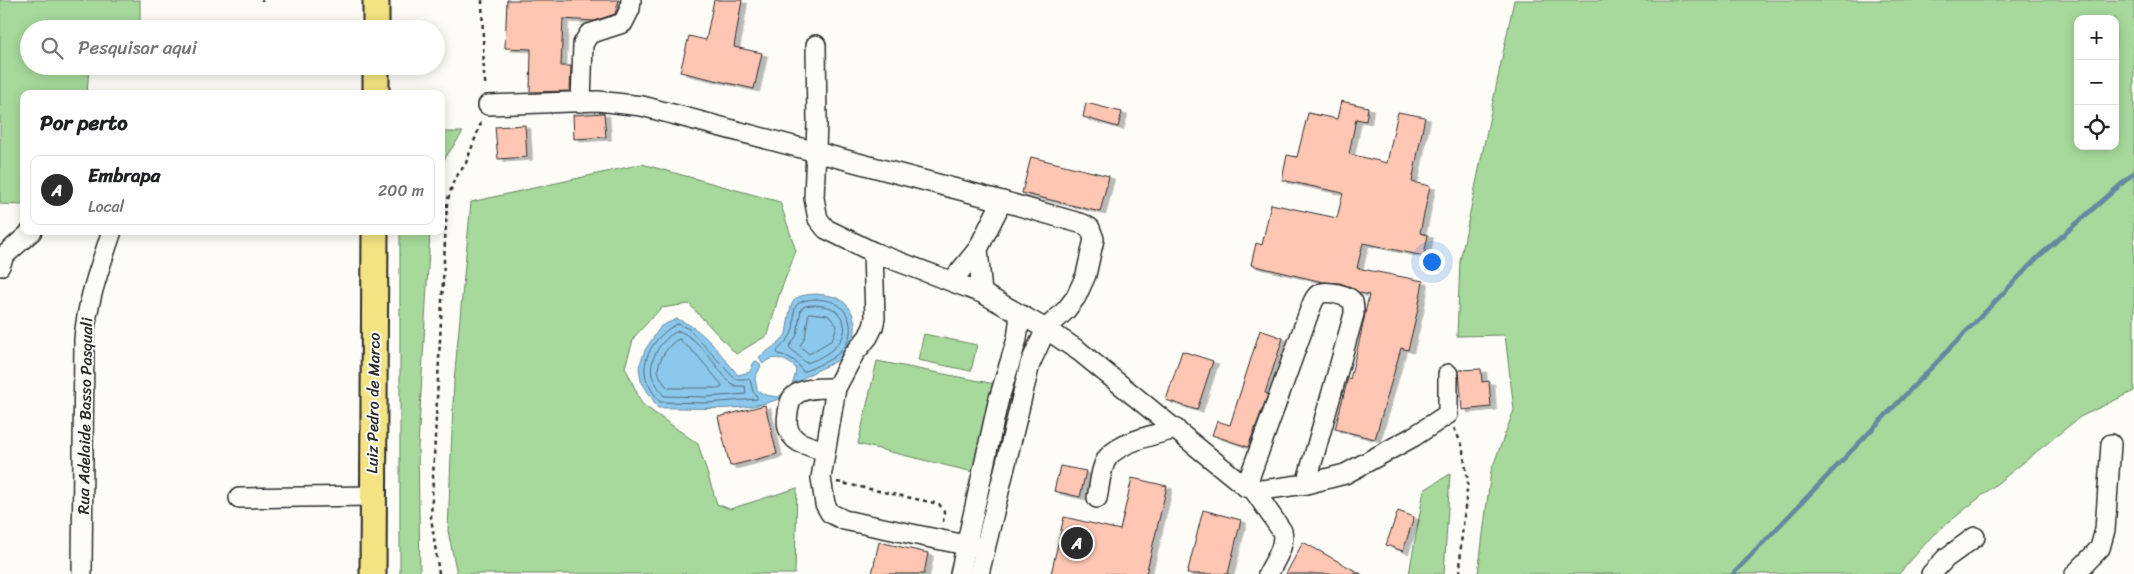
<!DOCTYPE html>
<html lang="pt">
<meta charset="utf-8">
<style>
:root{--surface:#fff;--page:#f2f2f2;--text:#202124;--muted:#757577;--line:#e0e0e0;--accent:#2b2b2b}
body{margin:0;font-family:Sriracha,sans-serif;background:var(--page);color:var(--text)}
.controls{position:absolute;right:15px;top:15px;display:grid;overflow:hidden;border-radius:10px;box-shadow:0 2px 12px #0003}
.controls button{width:45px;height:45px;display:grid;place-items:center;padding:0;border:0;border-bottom:1px solid var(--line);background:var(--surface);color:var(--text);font:25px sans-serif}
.you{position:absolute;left:1431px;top:261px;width:18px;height:18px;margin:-12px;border:4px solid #fff;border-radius:50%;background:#1a73e8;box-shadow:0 0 0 8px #1a73e833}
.badge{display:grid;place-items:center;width:32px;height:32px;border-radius:50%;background:var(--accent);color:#fff;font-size:16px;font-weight:700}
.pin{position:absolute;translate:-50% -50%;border:2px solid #fff;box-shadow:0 1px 5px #0006}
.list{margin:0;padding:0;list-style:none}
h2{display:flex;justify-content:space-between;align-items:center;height:65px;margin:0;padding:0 20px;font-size:21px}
h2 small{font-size:16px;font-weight:400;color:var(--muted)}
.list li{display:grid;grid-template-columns:32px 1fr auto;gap:15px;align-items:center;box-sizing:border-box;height:70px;margin:0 10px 10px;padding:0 10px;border:1px solid var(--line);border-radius:10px}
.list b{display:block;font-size:19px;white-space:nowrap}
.list p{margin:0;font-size:16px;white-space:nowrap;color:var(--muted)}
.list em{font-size:16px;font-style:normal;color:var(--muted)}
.icon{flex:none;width:28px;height:28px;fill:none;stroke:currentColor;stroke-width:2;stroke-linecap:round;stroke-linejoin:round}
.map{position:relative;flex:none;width:2134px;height:574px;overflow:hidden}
.search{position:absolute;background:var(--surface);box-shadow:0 2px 12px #0003;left:20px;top:20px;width:425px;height:55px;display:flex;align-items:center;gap:12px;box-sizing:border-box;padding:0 18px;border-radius:28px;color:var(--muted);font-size:19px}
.panel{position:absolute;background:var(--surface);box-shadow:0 2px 12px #0003;left:20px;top:90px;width:425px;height:145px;border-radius:10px}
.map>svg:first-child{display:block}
.green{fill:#a6d99b;stroke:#688263;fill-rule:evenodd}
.water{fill:#8cc8ec;stroke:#65899f}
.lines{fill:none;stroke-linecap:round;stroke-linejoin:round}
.shore{stroke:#526a78;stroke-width:1}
.stream{stroke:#65899f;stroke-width:4.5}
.building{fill:#fec6b3;stroke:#2b2b2b;filter:url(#shadow)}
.minor-casing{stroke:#2b2b2b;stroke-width:22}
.major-casing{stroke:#2b2b2b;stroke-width:29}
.path{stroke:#2b2b2b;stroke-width:2.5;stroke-dasharray:4 4;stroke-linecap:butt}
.minor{stroke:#fdfcf7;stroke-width:19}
.major{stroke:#f4e382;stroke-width:25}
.labels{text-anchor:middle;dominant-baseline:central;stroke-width:4;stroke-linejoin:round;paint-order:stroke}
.street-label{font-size:16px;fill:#2b2b2b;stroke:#fdfcf7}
</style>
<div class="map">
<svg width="2134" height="574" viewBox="0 0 2134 574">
<defs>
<filter id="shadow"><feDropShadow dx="5.5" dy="3" stdDeviation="0" flood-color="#0004"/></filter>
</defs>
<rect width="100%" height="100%" fill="#fdfcf7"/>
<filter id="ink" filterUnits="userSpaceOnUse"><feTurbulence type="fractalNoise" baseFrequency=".02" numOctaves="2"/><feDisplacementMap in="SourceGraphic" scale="10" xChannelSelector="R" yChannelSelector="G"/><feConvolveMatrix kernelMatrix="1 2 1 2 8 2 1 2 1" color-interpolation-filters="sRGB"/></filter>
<g filter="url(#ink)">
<!-- green -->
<g class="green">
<path d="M0,0H140V29H29V66H89L87,94H24V205L0,204Z"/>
<path d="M1514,0H2134V391L2080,417L1933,535L1899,574H1478L1491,471L1514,410L1505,335L1457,336L1460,261ZM2078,19H2115V146H2078Z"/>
<path d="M441,132H463L441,164Z"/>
<path d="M642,164L780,202L796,251L779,295L768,335L736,354L689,304L661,308L634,337L625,367L642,404L698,444L717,504L730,509L797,488L795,574H457L448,531L454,381L471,202Z"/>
<path d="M400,231H430L418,447L420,574H400Z"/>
<path d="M924,334L977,345L971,371L918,360Z"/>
<path d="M877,361L995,384L977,473L858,444Z"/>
<path d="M1450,474L1444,574H1409L1424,490Z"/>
</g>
<!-- water -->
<path class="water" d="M816,294C822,295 829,295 835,297C857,305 861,335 847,352C836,365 818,368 805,377C794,385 789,396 776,400C739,413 696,407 658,408L641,381L639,367L645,350L661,326L677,319C704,329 720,354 738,375L750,372L754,362L757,361L761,366L755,378L757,390L765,395L778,397C790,390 795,383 796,368C787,360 773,353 763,364L759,357C768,350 780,344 786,334C787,330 787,326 788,322C791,300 793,295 816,294Z"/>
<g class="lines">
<!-- shore -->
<g class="shore">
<path d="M816,299C822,300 830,300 835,303C852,312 855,335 843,349C832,361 816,366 803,372C797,361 791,357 778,354L777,351C781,346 787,342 790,336C801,316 782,301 816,299Z"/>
<path d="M815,305C820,306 827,306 831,308C836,310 840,315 842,319C854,340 822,359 806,363L789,347L797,335L801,309L805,306Z"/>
<path d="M809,313L828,315L837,326L832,340L809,354L800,346L805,337Z"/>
<path d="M678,324L689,329L735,379H750L753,392L757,396V399L707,403L660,402C655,395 648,386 646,378C640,357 659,331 678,324Z"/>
<path d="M679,331C700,339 715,366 730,383L736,386H745L746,394L707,397L664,396C660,390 654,382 652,375C648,359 664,335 679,331Z"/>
<path d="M679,339L697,355L722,385L721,388H668C664,383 658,376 658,369C659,359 670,342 679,339Z"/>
</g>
<!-- stream -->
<path class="stream" d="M1733,574L2037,258L2134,173"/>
</g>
<!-- building -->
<g class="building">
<path d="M507,0H619L615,14L594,21L563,19L561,66H571L570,91L530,92L531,49L505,48Z"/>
<path d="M714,0H742L734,47L762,53L754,89L680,72L689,36L706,40Z"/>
<path d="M1341,101L1368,107L1366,121L1356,119L1349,154L1387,163L1398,112L1425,117L1412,182L1430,186L1420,233L1428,235L1424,256L1363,243L1357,268L1423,281L1418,309L1408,350L1401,348L1375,439L1335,429L1348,378L1350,379L1360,338L1369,295L1360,293L1351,287L1340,283L1323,282L1251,265L1256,243L1262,245L1271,204L1337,218L1343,193L1282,180L1287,155L1297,157L1308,113L1337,119Z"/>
<path d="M1086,103L1122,112L1118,127L1083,117Z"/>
<path d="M604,113L606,137L574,139L573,115Z"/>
<path d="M525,125L527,157L498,159L495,127Z"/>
<path d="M1031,157L1109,176L1100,212L1022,193Z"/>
<path d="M1260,330L1283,338L1265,393L1268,394L1248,447L1212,435L1217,421L1230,425Z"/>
<path d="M1182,351L1213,361L1197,410L1166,400Z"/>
<path d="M1481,369L1482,382L1489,381L1491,407L1462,410L1459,370Z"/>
<path d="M765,405L777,454L730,466L718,417Z"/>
<path d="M1060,466L1086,471L1080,497L1054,491Z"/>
<path d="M1132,478L1167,486L1146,574H1051L1064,517L1120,530Z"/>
<path d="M1203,510L1241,520L1228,574H1187Z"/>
<path d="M1398,511L1414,517L1403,551L1386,545Z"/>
<path d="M879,542L928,553L924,574H872Z"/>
<path d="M1303,542L1361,574H1286Z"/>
</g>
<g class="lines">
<!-- minor casing -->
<g class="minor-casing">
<g id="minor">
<path d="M816,45L817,123L814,198L818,219L826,229L873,252L982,293L1046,329L1079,351L1246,487L1262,490L1306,484L1345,474L1413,437L1448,414V374"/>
<path d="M581,102L583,44L589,34L623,23L630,9L631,0"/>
<path d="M488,105L598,101L642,106L1002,201"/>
<path d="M873,252L875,318L873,327L868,337L854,354L836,388L821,478L825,504L830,513L844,520L985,549"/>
<path d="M0,266L4,256L32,231"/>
<path d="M952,281L978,249"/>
<path d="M825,451C817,448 807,446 799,442C785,433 786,421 789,407C790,403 790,399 794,396C804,387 823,388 836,388"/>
<path d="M1246,487L1308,315C1311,308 1313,298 1319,294C1326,290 1349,295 1353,302C1354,305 1354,310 1354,314L1306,484"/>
<path d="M1253,489L1282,531C1286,546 1275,560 1268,574"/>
<path d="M239,498L372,496"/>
<path d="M1097,498C1100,485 1100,468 1108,457C1122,441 1157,434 1176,429"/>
<path d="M82,574L84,339C87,301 100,267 112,231"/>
<path d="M960,574L998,402L1017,339L1020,315"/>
<path d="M979,574L1030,364L1046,329L1066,310L1076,297L1086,275L1094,239L1090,228L1083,224L1002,201L978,249L982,293"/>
<path d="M1931,574L1946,558L1975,537"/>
<path d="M2075,574L2100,548L2105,530L2111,444"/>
</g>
</g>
<!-- major casing -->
<g class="major-casing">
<g id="major">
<path d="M376,29V0"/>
<path d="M376,94V66"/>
<path d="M373,574L375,231"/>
</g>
</g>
<!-- path -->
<g class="path">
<path d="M482,0L484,75L486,88"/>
<path d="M262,1V0"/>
<path d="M1454,428L1462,445L1468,481L1461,544L1460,574"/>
<path d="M837,482L939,504L944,511L943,523"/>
<path d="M439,574L431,517L447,202L454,180L466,163L482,120"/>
</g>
<!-- minor -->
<use href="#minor" class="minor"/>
<!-- major -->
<use href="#major" class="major"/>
</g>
</g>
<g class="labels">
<!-- street labels -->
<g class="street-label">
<text transform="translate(373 403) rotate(-89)">Luiz Pedro de Marco</text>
<text transform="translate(85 416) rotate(-89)">Rua Adelaide Basso Pasquali</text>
</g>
</g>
</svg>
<div class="controls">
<button>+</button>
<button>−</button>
<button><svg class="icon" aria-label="locate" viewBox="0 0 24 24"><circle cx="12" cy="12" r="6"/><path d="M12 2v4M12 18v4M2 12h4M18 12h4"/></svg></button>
</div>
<div class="you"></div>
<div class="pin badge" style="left:1077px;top:543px">A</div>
<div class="search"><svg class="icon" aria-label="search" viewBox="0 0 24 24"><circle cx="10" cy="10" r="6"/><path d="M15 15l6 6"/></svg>Pesquisar aqui</div>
<section class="panel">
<h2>Por perto<small></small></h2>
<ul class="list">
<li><span class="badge">A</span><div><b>Embrapa</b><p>Local</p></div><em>200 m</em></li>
</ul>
</section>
</div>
